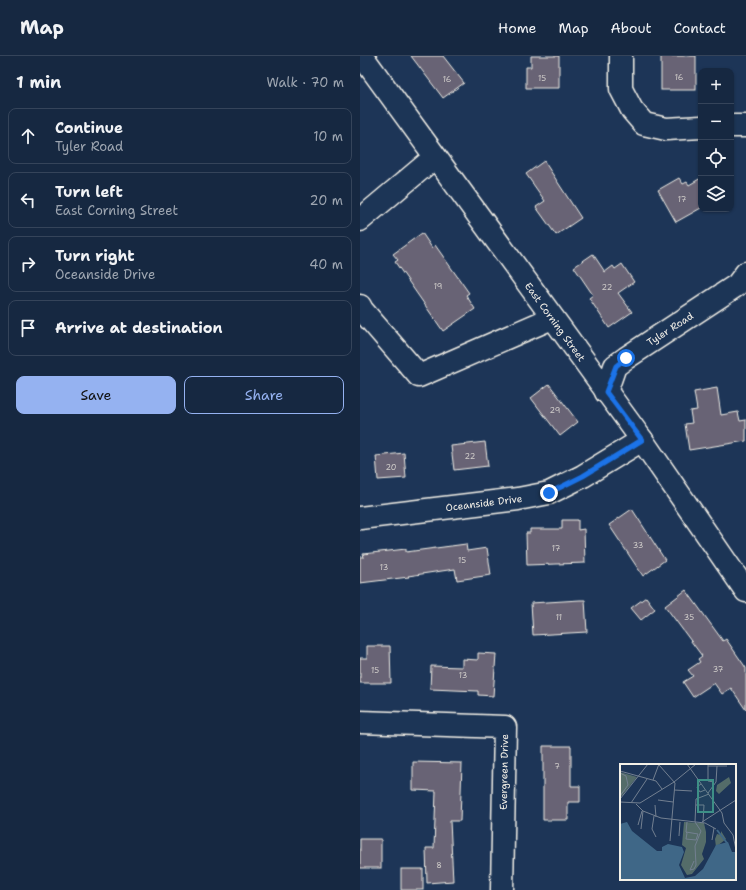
<!DOCTYPE html>
<meta charset="utf-8">
<style>
:root{--surface:#162841;--page:#1f3048;--text:#f1f3f6;--muted:#9ea6b1;--line:#35445a;--accent:#95b2f1}
body{margin:0;font-family:"Shantell Sans",sans-serif;background:var(--page);color:var(--text)}
.controls{position:absolute;right:12px;top:12px;display:grid;overflow:hidden;border-radius:8px;box-shadow:0 1px 3px #0004}
.controls button{width:36px;height:36px;display:grid;place-items:center;padding:0;border:0;border-bottom:1px solid var(--line);background:var(--surface);color:var(--text);font:20px sans-serif}
.stop{position:absolute;width:12px;height:12px;margin:-9px;border:3px solid #1a73e8;border-radius:50%;background:#fff}
.stop.end{background:#1a73e8;border-color:#fff;box-shadow:0 1px 4px #0008}
.list{margin:0;padding:0;list-style:none}
h2{display:flex;justify-content:space-between;align-items:center;height:52px;margin:0;padding:0 16px;font-size:17px}
h2 small{font-size:13px;font-weight:400;color:var(--muted)}
.list li{display:grid;grid-template-columns:26px 1fr auto;gap:12px;align-items:center;box-sizing:border-box;height:56px;margin:0 8px 8px;padding:0 8px;border:1px solid var(--line);border-radius:8px}
.list b{display:block;font-size:15px;white-space:nowrap}
.list p{margin:0;font-size:13px;white-space:nowrap;color:var(--muted)}
.list em{font-size:13px;font-style:normal;color:var(--muted)}
.actions{display:flex;gap:8px;padding:12px 16px}
.actions a{flex:1;padding:9px 0;border:1px solid var(--accent);border-radius:8px;text-align:center;font-size:14px;color:var(--accent)}
.actions .main{background:var(--accent);color:#111}
.icon{flex:none;width:22px;height:22px;fill:none;stroke:currentColor;stroke-width:2;stroke-linecap:round;stroke-linejoin:round}
.map{position:relative;flex:none;width:386px;height:834px;overflow:hidden}
header{display:flex;align-items:center;gap:24px;box-sizing:border-box;height:56px;padding:0 20px;background:var(--surface);border-bottom:1px solid var(--line)}
header strong{font-size:19px}
nav{display:flex;gap:22px;margin-inline-start:auto;font-size:14px}
main{display:flex}
aside{flex:1;background:var(--surface)}
.map>svg:first-child{display:block}
.building{fill:#686375;stroke:#f4f1e8}
.lines{fill:none;stroke-linecap:round;stroke-linejoin:round}
.minor-casing{stroke:#f4f1e8;stroke-width:25}
.minor{stroke:#1d3557;stroke-width:22}
.route{stroke:#1a73e8;stroke-width:5}
.labels{text-anchor:middle;dominant-baseline:central;stroke-width:3;stroke-linejoin:round;paint-order:stroke}
.number-label{font-size:8px;fill:#d1cecb}
.street-label{font-size:10px;fill:#f4f1e8;stroke:#1d3557}
.inset-river{fill:none;stroke:#3f6787;stroke-width:2}
.inset-road{fill:none;stroke:#738091;stroke-width:1}
.view{fill:#3d8f86;fill-opacity:0.15;stroke:#3d8f86;stroke-width:2}
.inset-edge{fill:none;stroke:#f4f1e8;stroke-width:2}
</style>
<header>
<strong>Map</strong>
<nav><a>Home</a><a>Map</a><a>About</a><a>Contact</a></nav>
</header>
<main>
<aside>
<h2>1 min<small>Walk · 70 m</small></h2>
<ul class="list">
<li><svg class="icon" aria-label="ahead" viewBox="0 0 24 24"><path d="M12 20V5M6 11l6-6 6 6"/></svg><div><b>Continue</b><p>Tyler Road</p></div><em>10 m</em></li>
<li><svg class="icon" aria-label="left" viewBox="0 0 24 24"><path d="M17 20v-9H6M10 6l-5 5 5 5"/></svg><div><b>Turn left</b><p>East Corning Street</p></div><em>20 m</em></li>
<li><svg class="icon" aria-label="right" viewBox="0 0 24 24"><path d="M7 20v-9h11M14 6l5 5-5 5"/></svg><div><b>Turn right</b><p>Oceanside Drive</p></div><em>40 m</em></li>
<li><svg class="icon" aria-label="arrive" viewBox="0 0 24 24"><path d="M6 21V4h12l-3 4 3 4H6"/></svg><div><b>Arrive at destination</b></div></li>
</ul>
<div class="actions"><a class="main">Save</a><a>Share</a></div>
</aside>
<div class="map">
<svg width="386" height="834" viewBox="0 0 386 834">
<rect width="100%" height="100%" fill="#1d3557"/>
<filter id="ink" filterUnits="userSpaceOnUse"><feTurbulence type="fractalNoise" baseFrequency=".025" numOctaves="2"/><feDisplacementMap in="SourceGraphic" scale="8" xChannelSelector="R" yChannelSelector="G"/><feConvolveMatrix kernelMatrix="1 2 1 2 8 2 1 2 1" color-interpolation-filters="sRGB"/></filter>
<g filter="url(#ink)">
<!-- building -->
<g class="building">
<path d="M51,0H83L104,27L83,42Z"/>
<path d="M171,0H199V32H166V11H171Z"/>
<rect x="301" y="0" width="35" height="34"/>
<path d="M184,105L221,162L196,179L176,151L185,145L166,118Z"/>
<path d="M319,122L323,128L327,126L329,129L341,122V152L316,166L298,134Z"/>
<path d="M62,177L72,192L75,189L109,237L106,239L115,253L83,275L35,206L38,204L33,198Z"/>
<path d="M233,198L245,216L253,210L255,213L262,208L274,226L258,237L272,256L249,272L229,242L233,239L214,211Z"/>
<path d="M189,328L218,366L200,380L171,342Z"/>
<path d="M357,332L361,359L378,356L380,365L386,364V385L329,394L325,368L332,367L330,355L337,354L334,336Z"/>
<path d="M125,386L128,410L94,414L91,390Z"/>
<path d="M44,397L46,422L18,424L16,400Z"/>
<path d="M272,453L305,504L283,520L249,469Z"/>
<path d="M202,464H218V474L224,473L225,507L167,509L166,477H170V473H202Z"/>
<path d="M106,488L107,495L127,492L131,519L97,524L95,513L48,520L49,521L0,527V501H4L3,498L46,493V496Z"/>
<path d="M326,534L363,585L366,583L386,612V654L371,632L362,638L354,627L333,641L323,626L333,620L328,614L340,606L338,603L342,600L305,550Z"/>
<path d="M286,541L295,553L281,564L271,552Z"/>
<path d="M220,544H225L227,576L173,579L171,547Z"/>
<path d="M7,590H30L31,627H0V602H7Z"/>
<path d="M118,597L136,598L133,640L118,639V635L70,633L71,610L102,611V603L118,604Z"/>
<path d="M183,690H211V730H220V746H208V764H183Z"/>
<path d="M53,706L102,707L100,765H90L93,825L67,827L66,792H74L76,735L53,734Z"/>
<rect x="0" y="783" width="21" height="29"/>
<rect x="41" y="813" width="22" height="21"/>
</g>
<g class="lines">
<!-- minor casing -->
<g class="minor-casing">
<g id="minor">
<path d="M2,0L282,384L386,535"/>
<path d="M261,0V33L272,54L284,68L306,73L341,71"/>
<path d="M371,70H386"/>
<path d="M0,164L75,101"/>
<path d="M0,250L2,254L59,320L192,262"/>
<path d="M246,336L255,310L266,302L377,229L386,217"/>
<path d="M0,462L158,443L189,437L223,420L282,384"/>
<path d="M0,666L145,671L142,834"/>
</g>
</g>
<!-- minor -->
<use href="#minor" class="minor"/>
</g>
</g>
<g class="lines" filter="url(#ink)">
<!-- route -->
<path class="route" d="M189,437L223,420L282,384L246,336L256,310L266,302"/>
</g>
<g class="labels">
<!-- number labels -->
<g class="number-label">
<text x="319" y="21">16</text>
<text x="182" y="22">15</text>
<text x="87" y="23">16</text>
<text x="322" y="143">17</text>
<text x="78" y="230">19</text>
<text x="247" y="231">22</text>
<text x="195" y="354">29</text>
<text x="110" y="400">22</text>
<text x="31" y="411">20</text>
<text x="278" y="489">33</text>
<text x="196" y="492">17</text>
<text x="102" y="504">15</text>
<text x="24" y="511">13</text>
<text x="199" y="561">11</text>
<text x="329" y="561">35</text>
<text x="358" y="613">37</text>
<text x="15" y="614">15</text>
<text x="103" y="619">13</text>
<text x="197" y="710">7</text>
<text x="79" y="809">8</text>
</g>
<!-- street labels -->
<g class="street-label">
<text transform="translate(195 266) rotate(54)">East Corning Street</text>
<text transform="translate(310 273) rotate(-33)">Tyler Road</text>
<text transform="translate(124 447) rotate(-7)">Oceanside Drive</text>
<text transform="translate(144 716) rotate(-89)">Evergreen Drive</text>
</g>
</g>
<!-- overview -->
<g transform="translate(260 708)">
<rect width="116" height="116" fill="#1d3557"/>
<path d="M0,8L17,13L0,34ZM109,13L111,19L99,30L96,27L97,21ZM64,58L84,59L86,68V78L82,90L84,95L72,110L67,111L61,101L66,84L62,81ZM101,67L106,75L96,83L95,75L97,70L101,71Z" fill="#546c69"/>
<path d="M7,58L12,67L37,87H42V83L48,80L62,83L64,88L59,101L65,114L75,112L83,105L96,81L108,78L112,88H116V116H0V60Z" fill="#3f6787"/>
<path class="inset-river" d="M97,66L107,79"/>
<path class="inset-road" d="M67,0L102,49L104,59L113,71L116,86M88,0V17L94,18M39,1L55,19L50,77M88,2H107M0,7L36,17L42,25M0,9L6,12L8,21L0,32M33,16L39,0M81,20L77,23L78,25L80,28L85,26M54,26L72,27M88,29L96,18L97,2M0,35L28,0M38,36L53,38M0,38L20,39L54,18L76,0M11,39L27,15M16,40L23,47L41,54L85,59L96,65M35,41L36,53M76,41H84L83,58M34,52L32,65L36,73M82,58L116,36M18,61L22,47M21,65L23,47M66,68L78,70L76,76L66,75L67,69L66,68L67,58M59,72L60,58M92,76L94,64M74,97L70,106L74,105L76,101L75,82L81,67L75,58L76,35L89,30"/>
<path class="view" d="M78,16H93V48H78Z"/>
<rect width="116" height="116" class="inset-edge"/>
</g>
</svg>
<div class="controls">
<button>+</button>
<button>−</button>
<button><svg class="icon" aria-label="locate" viewBox="0 0 24 24"><circle cx="12" cy="12" r="6"/><path d="M12 2v4M12 18v4M2 12h4M18 12h4"/></svg></button>
<button><svg class="icon" aria-label="layers" viewBox="0 0 24 24"><path d="M12 4l9 5-9 5-9-5zM3 14l9 5 9-5"/></svg></button>
</div>
<div class="stop" style="left:266px;top:302px"></div>
<div class="stop end" style="left:189px;top:437px"></div>
</div>
</main>
